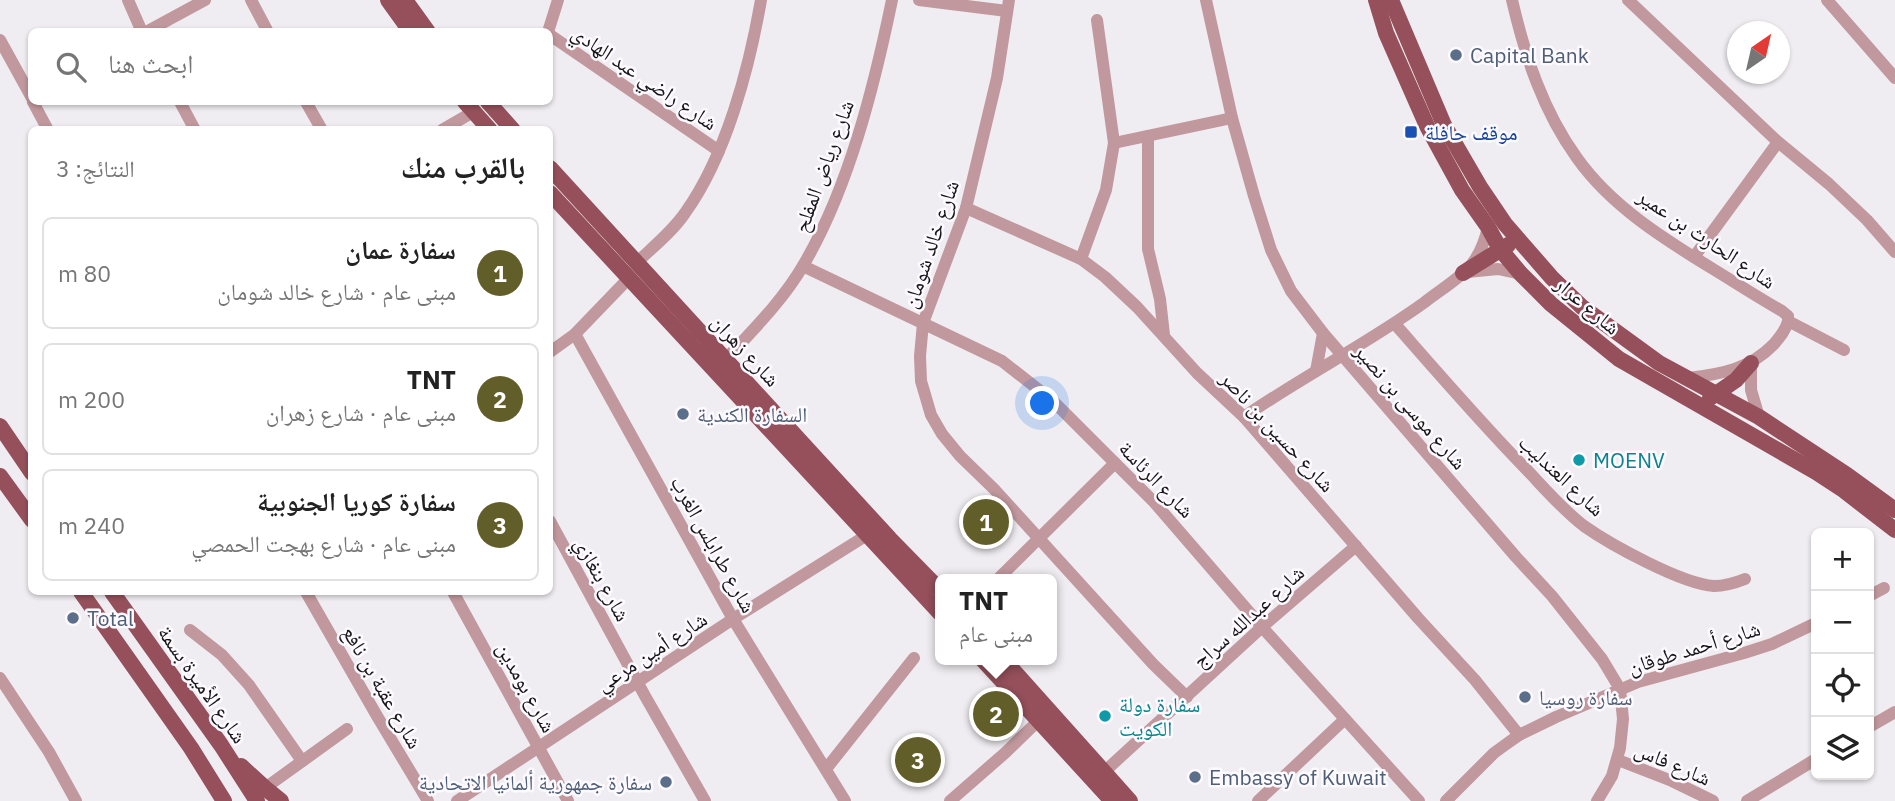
<!DOCTYPE html>
<html lang="ar">
<meta charset="utf-8">
<style>
:root{--surface:#fff;--page:#f6f6f6;--text:#222;--muted:#767676;--line:#e0e0e0;--accent:#625e2a}
body{margin:0;font-family:"IBM Plex Sans","Noto Naskh Arabic",sans-serif;background:var(--page);color:var(--text);direction:rtl}
.controls{position:absolute;right:21px;bottom:21px;display:grid;overflow:hidden;border-radius:10px;box-shadow:0 2px 5px #0004}
.controls button{width:63px;height:63px;display:grid;place-items:center;padding:0;border:0;border-bottom:2px solid var(--line);background:var(--surface);color:var(--text);font:35px sans-serif}
.compass{position:absolute;left:1727px;top:21px;width:63px;height:63px;border-radius:50%;background:var(--surface);box-shadow:0 2px 5px #0004;rotate:34deg}
.you{position:absolute;left:1043px;top:404px;width:24px;height:24px;margin:-18px;border:5px solid #fff;border-radius:50%;background:#1a73e8;box-shadow:0 0 0 10px #1a73e833}
.badge{display:grid;place-items:center;width:46px;height:46px;border-radius:50%;background:var(--accent);color:#fff;font-size:23px;font-weight:700}
.pin{position:absolute;translate:-50% -50%;border:4px solid #fff;box-shadow:0 2px 7px #0006}
.popup{position:absolute;left:935px;top:574px;width:122px;height:91px;box-sizing:border-box;display:grid;place-content:center;border-radius:10px;background:var(--surface);filter:drop-shadow(0 2px 5px #0005);font-size:23px;white-space:nowrap;color:var(--muted)}
.popup b{font-size:26px;color:var(--text)}
.popup::after{content:'';position:absolute;left:50%;top:100%;margin-left:-14px;border:14px solid transparent;border-top-color:var(--surface)}
.list{margin:0;padding:0;list-style:none}
h2{display:flex;justify-content:space-between;align-items:center;height:91px;margin:0;padding:0 28px;font-size:30px}
h2 small{font-size:23px;font-weight:400;color:var(--muted)}
.list li{display:grid;grid-template-columns:46px 1fr auto;gap:21px;align-items:center;box-sizing:border-box;height:112px;margin:0 14px 14px;padding:0 14px;border:2px solid var(--line);border-radius:10px}
.list b{display:block;font-size:26px;white-space:nowrap}
.list p{margin:0;font-size:23px;white-space:nowrap;color:var(--muted)}
.list em{font-size:23px;font-style:normal;color:var(--muted)}
.icon{flex:none;width:38px;height:38px;fill:none;stroke:currentColor;stroke-width:2;stroke-linecap:round;stroke-linejoin:round}
.map{position:relative;flex:none;width:1895px;height:801px;overflow:hidden;direction:ltr}
.search{position:absolute;background:var(--surface);box-shadow:0 2px 5px #0004;left:28px;top:28px;width:525px;height:77px;display:flex;align-items:center;gap:18px;box-sizing:border-box;padding:0 24px;border-radius:10px;color:var(--muted);font-size:26px}
.panel{position:absolute;background:var(--surface);box-shadow:0 2px 5px #0004;left:28px;top:126px;width:525px;height:469px;border-radius:10px;direction:rtl}
.map>svg:first-child{display:block}
.lines{fill:none;stroke-linecap:round;stroke-linejoin:round}
.minor{stroke:#c1989d;stroke-width:12}
.major{stroke:#95505b;stroke-width:16}
.service-dot{fill:#5c6f8a;stroke:#fcfafe;stroke-width:2.5}
.transit-dot{fill:#1a4fb4;stroke:#fcfafe;stroke-width:2.5}
.culture-dot{fill:#0f9aa8;stroke:#fcfafe;stroke-width:2.5}
.labels{text-anchor:middle;dominant-baseline:central;stroke-width:5;stroke-linejoin:round;paint-order:stroke}
.service-label{font-size:21px;fill:#4e5e75;stroke:#fcfafe;text-anchor:start}
.street-label{font-size:21px;fill:#161517;stroke:#fcfafe}
.transit-label{font-size:21px;fill:#164399;stroke:#fcfafe;text-anchor:start}
.culture-label{font-size:21px;fill:#0d838f;stroke:#fcfafe;text-anchor:start}
</style>
<div class="map">
<svg width="1895" height="801" viewBox="0 0 1895 801">
<rect width="100%" height="100%" fill="#efedf1"/>
<g class="lines">
<!-- minor -->
<g class="minor">
<path d="M128,0L142,32"/>
<path d="M251,0L268,32"/>
<path d="M919,0L1007,11"/>
<path d="M1009,0L997,78L966,208L923,323L920,356L921,381L931,415L942,434L960,456L994,489L1153,664L1187,697"/>
<path d="M1206,0L1232,118L1254,196L1271,250L1291,291L1323,333L1516,557L1552,596L1602,659L1620,689L1623,719L1620,748L1612,776L1597,801"/>
<path d="M1512,0C1525,56 1543,111 1577,158C1611,206 1664,239 1713,269C1736,283 1759,298 1782,311L1788,316V321L1844,350"/>
<path d="M1628,0L1778,142L1829,184L1867,220L1895,252"/>
<path d="M1827,0L1895,78"/>
<path d="M146,32L205,0"/>
<path d="M548,32L558,0"/>
<path d="M550,35L719,151"/>
<path d="M0,40L32,98"/>
<path d="M33,102L48,130"/>
<path d="M180,102L195,130"/>
<path d="M306,102L322,130"/>
<path d="M442,130L473,112"/>
<path d="M1148,136V249L1160,299L1164,335"/>
<path d="M1114,143L1232,118"/>
<path d="M966,208L1081,259L1105,277L1137,307L1197,373L1244,417L1418,618L1475,680L1519,735"/>
<path d="M1694,257L1778,142"/>
<path d="M1081,259L1106,190L1114,143L1097,20"/>
<path d="M636,263C653,247 672,232 685,213C726,156 749,69 761,0"/>
<path d="M803,266L1002,361L1053,401L1154,502L1262,627L1419,801"/>
<path d="M1467,272L1498,269L1521,274"/>
<path d="M1395,324C1438,373 1481,423 1527,470C1545,489 1563,510 1584,526C1611,545 1682,584 1714,586C1725,586 1735,583 1745,579"/>
<path d="M575,334L733,619L845,801"/>
<path d="M550,352L575,334L628,279"/>
<path d="M726,359C754,329 784,299 804,264C849,187 874,87 892,0"/>
<path d="M1751,363V390L1759,417"/>
<path d="M1316,371L1323,333"/>
<path d="M1688,378C1722,374 1750,369 1774,344C1780,337 1786,330 1788,321"/>
<path d="M1244,417C1303,376 1367,344 1425,302C1440,290 1458,280 1471,265C1480,254 1485,241 1488,227"/>
<path d="M550,521L645,696L705,801"/>
<path d="M998,579L1115,463"/>
<path d="M306,592L377,716L428,801"/>
<path d="M453,592L568,801"/>
<path d="M1869,596L1884,588"/>
<path d="M190,630L222,655L249,685L302,761"/>
<path d="M0,678L49,752L76,801"/>
<path d="M1869,727L1895,712"/>
<path d="M1618,760L1672,781L1713,801"/>
<path d="M826,769L914,658"/>
<path d="M1104,772L1262,627L1356,546"/>
<path d="M265,788L347,729"/>
<path d="M457,801L733,619L867,535"/>
<path d="M950,801L1005,753L1038,721"/>
<path d="M1258,801L1345,719"/>
<path d="M1446,801L1494,753L1505,745L1519,735L1556,717L1638,682L1744,653L1772,644L1816,623"/>
<path d="M1747,801L1816,759"/>
</g>
<!-- major -->
<g class="major">
<path d="M388,0L411,32"/>
<path d="M405,0L428,32"/>
<path d="M1376,0L1386,33L1427,126L1462,190L1488,227L1500,249L1521,274L1551,304L1619,359L1816,472L1842,489L1895,530"/>
<path d="M1391,0L1444,125L1480,187L1505,224L1552,278L1582,307L1659,363L1759,417L1847,475L1895,510"/>
<path d="M465,102L490,130"/>
<path d="M488,102L513,130"/>
<path d="M550,168L890,539L940,590"/>
<path d="M550,193L940,613"/>
<path d="M1463,273L1508,245"/>
<path d="M1710,398L1736,380L1751,363"/>
<path d="M0,426L32,473"/>
<path d="M0,476L32,520"/>
<path d="M81,592L191,748L224,801"/>
<path d="M112,592L221,745L257,801"/>
<path d="M983,660L1112,801"/>
<path d="M1004,660L1130,801"/>
<path d="M241,766L265,788L281,801"/>
</g>
</g>
<!-- markers -->
<g class="service-dot">
<circle cx="1456" cy="55" r="7"/>
<circle cx="683" cy="414" r="7"/>
<circle cx="73" cy="618" r="7"/>
<circle cx="1525" cy="697" r="7"/>
<circle cx="1195" cy="777" r="7"/>
<circle cx="666" cy="782" r="7"/>
</g>
<rect class="transit-dot" x="1404" y="125" width="14" height="14" rx="3.5"/>
<g class="culture-dot">
<circle cx="1579" cy="460" r="7"/>
<circle cx="1105" cy="716" r="7"/>
</g>
<g class="labels">
<!-- service labels -->
<g class="service-label">
<text x="1470" y="55">Capital Bank</text>
<text x="697" y="414">السفارة الكندية</text>
<text x="87" y="618">Total</text>
<text x="1539" y="697">سفارة روسيا</text>
<text x="1209" y="777">Embassy of Kuwait</text>
<text x="652" y="782" text-anchor="end">سفارة جمهورية ألمانيا الاتحادية</text>
</g>
<!-- street labels -->
<g class="street-label">
<text transform="translate(645 77) rotate(34)">شارع راضي عبد الهادي</text>
<text transform="translate(823 166) rotate(-70)">شارع رياض المفلح</text>
<text transform="translate(1707 238) rotate(34)">شارع الحارث بن عمير</text>
<text transform="translate(930 244) rotate(-71)">شارع خالد شومان</text>
<text transform="translate(1588 305) rotate(40)">شارع عرار</text>
<text transform="translate(746 350) rotate(47)">شارع زهران</text>
<text transform="translate(1411 406) rotate(49)">شارع موسى بن نصير</text>
<text transform="translate(1278 431) rotate(47)">شارع حسين بن ناصر</text>
<text transform="translate(1562 475) rotate(43)">شارع العندليب</text>
<text transform="translate(1157 479) rotate(46)">شارع الرئاسة</text>
<text transform="translate(714 544) rotate(61)">شارع طرابلس الغرب</text>
<text transform="translate(603 579) rotate(61)">شارع بنغازي</text>
<text transform="translate(1248 616) rotate(-42)">شارع عبدالله سراج</text>
<text transform="translate(1694 647) rotate(-17)">شارع أحمد طوقان</text>
<text transform="translate(651 651) rotate(-33)">شارع أمين مرعي</text>
<text transform="translate(203 684) rotate(55)">شارع الأميرة بسمة</text>
<text transform="translate(383 687) rotate(60)">شارع عقبة بن نافع</text>
<text transform="translate(527 687) rotate(61)">شارع بومدين</text>
<text transform="translate(1673 763) rotate(23)">شارع فاس</text>
</g>
<!-- transit labels -->
<g class="transit-label">
<text x="1425" y="132">موقف حافلة</text>
</g>
<!-- culture labels -->
<g class="culture-label">
<text x="1593" y="460">MOENV</text>
<text x="1119" y="704">سفارة دولة<tspan x="1119" dy="24">الكويت</tspan></text>
</g>
</g>
</svg>
<div class="controls">
<button>+</button>
<button>−</button>
<button><svg class="icon" aria-label="locate" viewBox="0 0 24 24"><circle cx="12" cy="12" r="6"/><path d="M12 2v4M12 18v4M2 12h4M18 12h4"/></svg></button>
<button><svg class="icon" aria-label="layers" viewBox="0 0 24 24"><path d="M12 4l9 5-9 5-9-5zM3 14l9 5 9-5"/></svg></button>
</div>
<svg class="compass" viewBox="-18 -18 36 36"><path d="M0-13l5 13h-10z" fill="#e53935"/><path d="M0 13l5-13h-10z" fill="#767676"/></svg>
<div class="you"></div>
<div class="pin badge" style="left:986px;top:522px">1</div>
<div class="pin badge" style="left:996px;top:714px">2</div>
<div class="popup"><b>TNT</b>مبنى عام</div>
<div class="pin badge" style="left:918px;top:760px">3</div>
<div class="search"><svg class="icon" aria-label="search" viewBox="0 0 24 24"><circle cx="10" cy="10" r="6"/><path d="M15 15l6 6"/></svg>ابحث هنا</div>
<section class="panel">
<h2>بالقرب منك<small>النتائج: 3</small></h2>
<ul class="list">
<li><span class="badge">1</span><div><b>سفارة عمان</b><p>مبنى عام · شارع خالد شومان</p></div><em>80 m</em></li>
<li><span class="badge">2</span><div><b>TNT</b><p>مبنى عام · شارع زهران</p></div><em>200 m</em></li>
<li><span class="badge">3</span><div><b>سفارة كوريا الجنوبية</b><p>مبنى عام · شارع بهجت الحمصي</p></div><em>240 m</em></li>
</ul>
</section>
</div>
